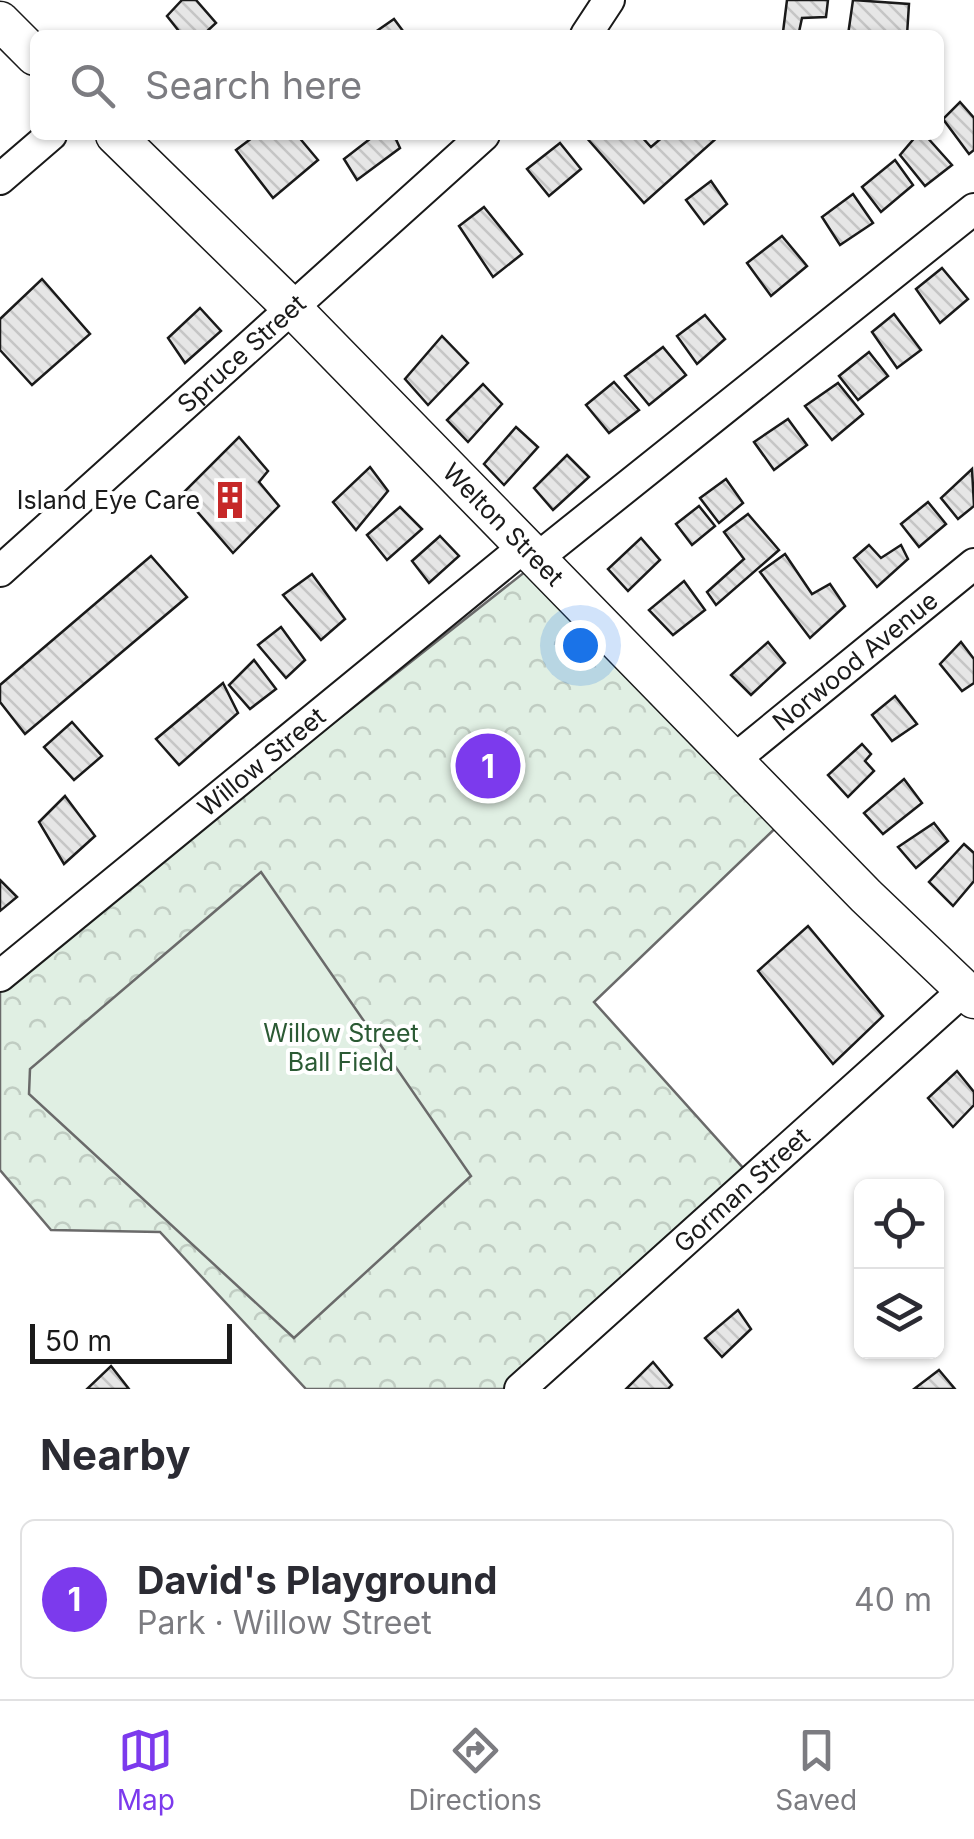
<!DOCTYPE html>
<meta charset="utf-8">
<style>
:root{--surface:#fff;--page:#f2f2f3;--text:#2b2b33;--muted:#7c7c81;--line:#e1e1e2;--accent:#7c3aed}
body{margin:0;font-family:Inter,sans-serif;background:var(--page);color:var(--text)}
.controls{position:absolute;right:30px;bottom:30px;display:grid;overflow:hidden;border-radius:15px;box-shadow:0 2px 8px #0004}
.controls button{width:90px;height:90px;display:grid;place-items:center;padding:0;border:0;border-bottom:2px solid var(--line);background:var(--surface);color:var(--text);font:50px sans-serif}
.scale{position:absolute;left:30px;bottom:25px;width:202px;box-sizing:border-box;padding-left:10px;border:5px solid #1a1a1a;border-top:0;font-size:28px;line-height:35px;white-space:nowrap;color:#1a1a1a;-webkit-text-stroke:8px #fff;paint-order:stroke}
.you{position:absolute;left:580px;top:645px;width:35px;height:35px;margin:-25px;border:8px solid #fff;border-radius:50%;background:#1a73e8;box-shadow:0 0 0 15px #1a73e833}
.badge{display:grid;place-items:center;width:65px;height:65px;border-radius:50%;background:var(--accent);color:#fff;font-size:32px;font-weight:700}
.pin{position:absolute;translate:-50% -50%;border:5px solid #fff;box-shadow:0 2px 10px #0006}
.list{margin:0;padding:0;list-style:none}
h2{display:flex;justify-content:space-between;align-items:center;height:130px;margin:0;padding:0 40px;font-size:42px}
h2 small{font-size:32px;font-weight:400;color:var(--muted)}
.list li{display:grid;grid-template-columns:65px 1fr auto;gap:30px;align-items:center;box-sizing:border-box;height:160px;margin:0 20px 20px;padding:0 20px;border:2px solid var(--line);border-radius:15px}
.list b{display:block;font-size:38px;white-space:nowrap}
.list p{margin:0;font-size:32px;white-space:nowrap;color:var(--muted)}
.list em{font-size:32px;font-style:normal;color:var(--muted)}
.icon{flex:none;width:55px;height:55px;fill:none;stroke:currentColor;stroke-width:2;stroke-linecap:round;stroke-linejoin:round}
.map{position:relative;flex:none;width:974px;height:1389px;overflow:hidden}
.search{position:absolute;background:var(--surface);box-shadow:0 2px 8px #0004;left:30px;right:30px;top:30px;height:110px;display:flex;align-items:center;gap:25px;box-sizing:border-box;padding:0 35px;border-radius:15px;color:var(--muted);font-size:38px}
.sheet{height:310px;background:var(--surface)}
nav{display:flex;justify-content:space-around;align-items:center;box-sizing:border-box;height:140px;border-top:2px solid var(--line);background:var(--surface);font-size:28px;color:var(--muted)}
nav a{display:grid;justify-items:center;gap:5px}
nav .on{color:var(--accent)}
.map>svg:first-child{display:block}
.park{fill:url(#park-crowns);stroke:#6a6a6a;stroke-width:2.5}
.pitch{fill:#e0efe3;stroke:#6a6a6a;stroke-width:2.5}
.building{fill:url(#building-back-hatch);stroke:#1a1a1a;stroke-width:2.5}
.lines{fill:none;stroke-linecap:round;stroke-linejoin:round}
.minor-casing{stroke:#1a1a1a;stroke-width:34}
.major-casing{stroke:#1a1a1a;stroke-width:41}
.minor{stroke:#fff;stroke-width:30}
.major{stroke:#fff;stroke-width:38}
.labels{text-anchor:middle;dominant-baseline:central;stroke-width:8;stroke-linejoin:round;paint-order:stroke}
.street-label{font-size:25px;fill:#1a1a1a;stroke:#fff}
.poi-label{font-size:25px;fill:#1a1a1a;stroke:#fff;text-anchor:end}
.park-label{font-size:25px;fill:#2b5a34;stroke:#fff}
</style>
<div class="map">
<svg width="974" height="1389" viewBox="0 0 974 1389">
<defs>
<pattern id="park-crowns" width="20" height="18" patternUnits="userSpaceOnUse" patternTransform="scale(2.5)"><rect width="20" height="18" fill="#e0efe3"/><path d="M2 6a3 3 0 1 1 6 0M12 15a3 3 0 1 1 6 0" fill="none" stroke="#c0ccc2"/></pattern>
<pattern id="building-back-hatch" width="6" height="6" patternUnits="userSpaceOnUse" patternTransform="scale(2.5)"><rect width="6" height="6" fill="#e6e6e6"/><path d="M-1 5l2 2M0 0l6 6M5-1l2 2" fill="none" stroke="#c5c5c5"/></pattern>
</defs>
<rect width="100%" height="100%" fill="#fff"/>
<!-- park -->
<path class="park" d="M540,560L788,816L594,1002L753,1179L520,1389H306L160,1232L51,1230L0,1170V986Z"/>
<!-- pitch -->
<path class="pitch" d="M261,872L471,1176L294,1338L29,1094L30,1069Z"/>
<!-- building -->
<g class="building">
<path d="M182,0H196L216,23L203,35H182L167,16Z"/>
<path d="M787,0H828L826,17L802,18L799,32H783Z"/>
<path d="M853,0L909,4L907,35H848Z"/>
<path d="M394,19L406,35H371Z"/>
<path d="M960,102L974,118V150L969,154L943,119Z"/>
<path d="M256,135H297L318,160L273,198L236,150Z"/>
<path d="M375,135H394L400,148L357,180L344,159Z"/>
<path d="M640,135L651,147L665,135L719,136L644,203L585,136Z"/>
<path d="M917,135H925L952,165L925,186L900,155Z"/>
<path d="M560,143L581,169L549,196L527,169Z"/>
<path d="M895,160L913,185L881,212L862,187Z"/>
<path d="M711,181L727,204L704,224L686,200Z"/>
<path d="M853,194L873,223L840,245L822,217Z"/>
<path d="M484,207L522,254L493,277L459,226Z"/>
<path d="M782,236L807,266L771,296L747,263Z"/>
<path d="M942,268L968,299L940,323L916,289Z"/>
<path d="M42,279L90,334L32,385L0,350V319Z"/>
<path d="M200,308L221,331L185,363L168,338Z"/>
<path d="M894,314L921,350L897,368L872,332Z"/>
<path d="M705,315L725,339L697,364L677,336Z"/>
<path d="M442,336L468,363L428,405L405,379Z"/>
<path d="M663,347L686,375L649,405L625,376Z"/>
<path d="M869,352L888,376L858,400L839,376Z"/>
<path d="M614,382L639,410L609,433L586,405Z"/>
<path d="M838,383L863,414L832,440L805,406Z"/>
<path d="M483,384L502,404L468,442L447,420Z"/>
<path d="M788,419L807,445L774,470L754,442Z"/>
<path d="M516,427L538,447L504,485L484,464Z"/>
<path d="M239,437L268,471L259,482L279,506L233,553L182,494Z"/>
<path d="M567,455L589,477L553,510L534,488Z"/>
<path d="M370,467L388,491L356,530L333,502Z"/>
<path d="M972,469L974,506L958,519L941,498Z"/>
<path d="M726,479L743,503L719,523L700,498Z"/>
<path d="M928,502L946,524L919,547L901,524Z"/>
<path d="M699,506L715,526L692,545L676,524Z"/>
<path d="M400,507L422,529L387,560L367,535Z"/>
<path d="M748,514L779,550L716,605L707,592L744,559L724,532Z"/>
<path d="M440,536L459,556L429,583L412,561Z"/>
<path d="M641,538L660,560L628,591L608,569Z"/>
<path d="M869,545L881,558L901,545L908,559L877,587L854,558Z"/>
<path d="M785,554L812,594L830,584L845,606L810,638L760,572Z"/>
<path d="M151,556L187,597L25,734L0,702V685Z"/>
<path d="M312,574L345,619L321,640L283,595Z"/>
<path d="M684,581L705,610L673,635L649,610Z"/>
<path d="M281,627L305,660L286,678L258,645Z"/>
<path d="M768,642L785,663L751,695L731,675Z"/>
<path d="M961,642L974,659V683L962,691L940,664Z"/>
<path d="M254,660L276,689L250,709L229,685Z"/>
<path d="M223,683L238,713L179,765L156,739Z"/>
<path d="M895,696L917,724L892,741L872,715Z"/>
<path d="M72,722L102,756L74,780L44,747Z"/>
<path d="M862,744L871,754L865,761L874,771L848,797L828,775Z"/>
<path d="M904,779L922,803L883,834L864,813Z"/>
<path d="M65,796L95,836L64,864L39,822Z"/>
<path d="M934,823L948,841L916,868L898,847Z"/>
<path d="M964,844L974,853V881L953,906L929,882Z"/>
<path d="M0,880L17,897L0,911Z"/>
<path d="M808,926L883,1016L833,1064L758,971Z"/>
<path d="M957,1071L974,1092V1105L953,1127L928,1098Z"/>
<path d="M738,1310L751,1329L722,1357L705,1338Z"/>
<path d="M653,1362L672,1385L668,1389H626Z"/>
<path d="M111,1366L129,1389H87Z"/>
<path d="M939,1370L955,1389H914Z"/>
</g>
<g class="lines">
<!-- minor casing -->
<g class="minor-casing">
<g id="minor">
<path d="M586,35L609,0"/>
<path d="M0,179L51,135"/>
<path d="M535,560L974,209"/>
<path id="s1" d="M0,571L484,135"/>
<path id="s2" d="M735,759L974,564"/>
<path id="s3" d="M0,976L524,547"/>
<path id="s4" d="M520,1389L964,990"/>
</g>
</g>
<!-- major casing -->
<g class="major-casing">
<g id="major">
<path d="M0,21L35,56"/>
<path id="s5" d="M115,135L293,309L866,896L974,999"/>
</g>
</g>
<!-- minor -->
<use href="#minor" class="minor"/>
<!-- major -->
<use href="#major" class="major"/>
</g>
<!-- icons -->
<defs>
<g id="building-bare" transform="scale(3)"><path d="M-4-6H4V6H1V3H-1V6H-4ZM-2.5-4.3h1.7v1.8h-1.7ZM.8-4.3h1.7v1.8H.8ZM-2.5-1h1.7V.8h-1.7ZM.8-1h1.7V.8H.8Z" fill="#c62828" stroke="#fff" stroke-width="2.5" paint-order="stroke"/></g>
</defs>
<g fill-rule="evenodd">
<use href="#building-bare" x="230" y="500"/>
</g>
<g class="labels">
<!-- street labels -->
<g class="street-label">
<text stroke="none"><textPath href="#s1" startOffset="325">Spruce Street</textPath></text>
<text stroke="none"><textPath href="#s5" startOffset="550">Welton Street</textPath></text>
<text stroke="none"><textPath href="#s2" startOffset="155">Norwood Avenue</textPath></text>
<text stroke="none"><textPath href="#s3" startOffset="338">Willow Street</textPath></text>
<text stroke="none"><textPath href="#s4" startOffset="298">Gorman Street</textPath></text>
</g>
<!-- poi labels -->
<g class="poi-label">
<text x="200" y="500">Island Eye Care</text>
</g>
<!-- park labels -->
<g class="park-label">
<text x="341" y="1033">Willow Street<tspan x="341" dy="29">Ball Field</tspan></text>
</g>
</g>
</svg>
<div class="controls">
<button><svg class="icon" aria-label="locate" viewBox="0 0 24 24"><circle cx="12" cy="12" r="6"/><path d="M12 2v4M12 18v4M2 12h4M18 12h4"/></svg></button>
<button><svg class="icon" aria-label="layers" viewBox="0 0 24 24"><path d="M12 4l9 5-9 5-9-5zM3 14l9 5 9-5"/></svg></button>
</div>
<div class="scale">50 m</div>
<div class="you"></div>
<div class="pin badge" style="left:488px;top:766px">1</div>
<div class="search"><svg class="icon" aria-label="search" viewBox="0 0 24 24"><circle cx="10" cy="10" r="6"/><path d="M15 15l6 6"/></svg>Search here</div>
</div>
<section class="sheet">
<h2>Nearby<small></small></h2>
<ul class="list">
<li><span class="badge">1</span><div><b>David's Playground</b><p>Park · Willow Street</p></div><em>40 m</em></li>
</ul>
</section>
<nav>
<a class="on"><svg class="icon" aria-label="map" viewBox="0 0 24 24"><path d="M3 6l6-2 6 2 6-2v14l-6 2-6-2-6 2zM9 4v14M15 6v14"/></svg>Map</a>
<a><svg class="icon" aria-label="directions" viewBox="0 0 24 24"><path d="M12 3l9 9-9 9-9-9zM9 14v-3h6M13 9l2 2-2 2"/></svg>Directions</a>
<a><svg class="icon" aria-label="saved" viewBox="0 0 24 24"><path d="M7 4h10v16l-5-4-5 4z"/></svg>Saved</a>
</nav>
